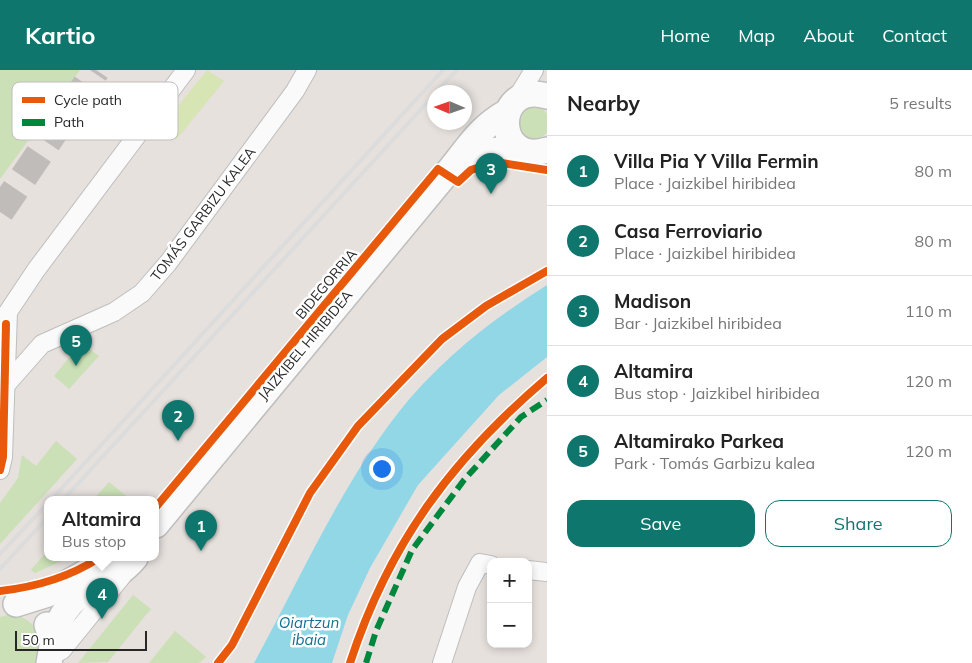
<!DOCTYPE html>
<meta charset="utf-8">
<style>
:root{--surface:#fff;--page:#f6f6f6;--text:#222;--muted:#767676;--line:#e0e0e0;--accent:#0f766e}
body{margin:0;font-family:Mulish,sans-serif;background:var(--page);color:var(--text)}
.controls{position:absolute;right:15px;bottom:15px;display:grid;overflow:hidden;border-radius:10px;box-shadow:0 2px 8px #0003}
.controls button{width:45px;height:45px;display:grid;place-items:center;padding:0;border:0;border-bottom:1px solid var(--line);background:var(--surface);color:var(--text);font:25px sans-serif}
.compass{position:absolute;left:427px;top:15px;width:45px;height:45px;border-radius:50%;background:var(--surface);box-shadow:0 2px 8px #0003;rotate:272deg}
.scale{position:absolute;left:15px;bottom:12px;width:132px;box-sizing:border-box;padding-left:5px;border:2px solid #272727;border-top:0;font-size:14px;line-height:18px;white-space:nowrap;color:#272727;-webkit-text-stroke:4px #fff;paint-order:stroke}
.you{position:absolute;left:381px;top:398px;width:18px;height:18px;margin:-12px;border:4px solid #fff;border-radius:50%;background:#1a73e8;box-shadow:0 0 0 8px #1a73e833}
.badge{display:grid;place-items:center;width:32px;height:32px;border-radius:50%;background:var(--accent);color:#fff;font-size:16px;font-weight:700}
.pin{position:absolute;translate:-50% -41px;filter:drop-shadow(0 1px 2px #0008)}
.pin::after{content:'';position:absolute;top:26px;width:18px;height:15px;background:inherit;clip-path:polygon(0 0,100% 0,50% 100%)}
.popup{position:absolute;left:44px;top:426px;width:115px;height:65px;box-sizing:border-box;display:grid;place-content:center;border-radius:10px;background:var(--surface);filter:drop-shadow(0 1px 4px #0005);font-size:16px;white-space:nowrap;color:var(--muted)}
.popup b{font-size:19px;color:var(--text)}
.popup::after{content:'';position:absolute;left:50%;top:100%;margin-left:-10px;border:10px solid transparent;border-top-color:var(--surface)}
.list{margin:0;padding:0;list-style:none}
h2{display:flex;justify-content:space-between;align-items:center;height:65px;margin:0;padding:0 20px;font-size:21px}
h2 small{font-size:16px;font-weight:400;color:var(--muted)}
.list li{display:grid;grid-template-columns:32px 1fr auto;gap:15px;align-items:center;box-sizing:border-box;height:70px;padding:0 20px;border-top:1px solid var(--line)}
.list b{display:block;font-size:19px;white-space:nowrap}
.list p{margin:0;font-size:16px;white-space:nowrap;color:var(--muted)}
.list em{font-size:16px;font-style:normal;color:var(--muted)}
.actions{display:flex;gap:10px;padding:15px 20px}
.actions a{flex:1;padding:11px 0;border:1px solid var(--accent);border-radius:15px;text-align:center;font-size:18px;color:var(--accent)}
.actions .main{background:var(--accent);color:#fff}
.map{position:relative;flex:none;width:547px;height:593px;overflow:hidden}
header{display:flex;align-items:center;gap:30px;box-sizing:border-box;height:70px;padding:0 25px;background:var(--accent);color:#fff}
header strong{font-size:24px}
nav{display:flex;gap:28px;margin-inline-start:auto;font-size:18px}
main{display:flex}
aside{flex:1;background:var(--surface)}
.map>svg:first-child{display:block}
.green{fill:#cbe0b6}
.pitch{fill:#d7e4b3}
.water{fill:#91d7e6}
.lines{fill:none;stroke-linecap:round;stroke-linejoin:round}
.primary-tunnel{stroke:#c0bcb9;stroke-width:28;stroke-dasharray:28 14;stroke-linecap:butt}
.street-casing{stroke:#bfbebe;stroke-width:20}
.secondary-casing{stroke:#bfbebe;stroke-width:28}
.street{stroke:#fbfafa;stroke-width:18}
.secondary{stroke:#fbfafa;stroke-width:25}
.rail{stroke:#dcdcdd;stroke-width:4}
.quiet{stroke:#00873e;stroke-width:6;stroke-dasharray:12 6;stroke-linecap:butt}
.cycleway-casing{stroke:#fff;stroke-width:11}
.cycleway{stroke:#e8590c;stroke-width:8}
.labels{text-anchor:middle;dominant-baseline:central;stroke-width:5;stroke-linejoin:round;paint-order:stroke}
.street-label{font-size:14px;fill:#272727;stroke:#fff}
.water-label{font-size:15px;font-style:italic;fill:#107092;stroke:#fff}
.key{fill:#fff;stroke:#bebebe;stroke-width:1}
.key-label{font-size:14px;fill:#272727}
</style>
<header>
<strong>Kartio</strong>
<nav><a>Home</a><a>Map</a><a>About</a><a>Contact</a></nav>
</header>
<main>
<div class="map">
<svg width="547" height="593" viewBox="0 0 547 593">
<rect width="100%" height="100%" fill="#e6e1dd"/>
<!-- green -->
<g class="green">
<path d="M0,0H80L0,109Z"/>
<circle cx="534" cy="53" r="16"/>
<path d="M81,273L99,286L69,319L54,306Z"/>
<path d="M56,371L77,389L0,474V433L18,408L22,385L36,396Z"/>
<path d="M109,412L131,430H93Z"/>
<path d="M48,480V488H68L35,503L31,500Z"/>
<path d="M133,525L151,539L145,546L108,592L78,593Z"/>
<path d="M11,544C35,548 49,570 37,593H0V547Z"/>
<path d="M175,561L206,587L199,593H149Z"/>
</g>
<!-- pitch -->
<path class="pitch" d="M207,0L224,11L176,70L164,54Z"/>
<!-- water -->
<path class="water" d="M547,215V287L499,325L418,415L370,498L348,545L332,593H254C300,509 339,419 398,343C438,292 491,250 547,215Z"/>
<g class="lines">
<!-- primary-tunnel -->
<path class="primary-tunnel" d="M0,142L96,0"/>
<!-- street casing -->
<g class="street-casing">
<g id="street">
<path d="M515,31L534,0"/>
<path d="M5,316L42,274L114,242L142,223L168,193L295,21L307,0"/>
<path d="M0,400L3,387L8,242L36,200L186,0"/>
<path d="M528,500L547,502"/>
<path d="M51,586L62,580L122,506"/>
<path d="M442,593L467,517L480,493L491,495"/>
</g>
</g>
<!-- secondary casing -->
<g class="secondary-casing">
<g id="secondary">
<path d="M547,26C492,10 494,97 547,80"/>
<path d="M454,95L485,81L520,79"/>
<path d="M156,455L447,103C468,78 477,59 507,42"/>
<path d="M16,534L48,524L111,488"/>
<path d="M47,555L53,571L49,593"/>
<path d="M53,571C66,512 104,525 135,488"/>
</g>
</g>
<!-- street -->
<use href="#street" class="street"/>
<!-- secondary -->
<use href="#secondary" class="secondary"/>
<!-- rail -->
<g class="rail">
<path d="M436,22L457,0"/>
<path d="M51,430L443,0"/>
<path d="M63,430L434,25"/>
<path d="M0,484L48,433"/>
<path d="M0,499L48,447"/>
</g>
<!-- quiet -->
<path class="quiet" d="M366,593L376,561L412,480L464,410L521,347L547,330"/>
<!-- cycleway casing -->
<g class="cycleway-casing">
<g id="cycleway">
<path d="M0,400L3,387L6,254"/>
<path d="M156,437L438,99L458,112L471,100L495,92L547,100"/>
<path d="M0,521C36,517 68,508 99,488"/>
<path d="M218,593L232,575L310,423L358,356L442,269L486,236L547,201"/>
<path d="M350,593C389,473 452,389 547,308"/>
</g>
</g>
<!-- cycleway -->
<use href="#cycleway" class="cycleway"/>
</g>
<g class="labels">
<!-- street labels -->
<g class="street-label">
<text transform="translate(203 144) rotate(-53)">TOMÁS GARBIZU KALEA</text>
<text transform="translate(326 214) rotate(-50)">BIDEGORRIA</text>
<text transform="translate(305 275) rotate(-50)">JAIZKIBEL HIRIBIDEA</text>
</g>
<!-- water labels -->
<g class="water-label">
<text x="309" y="552">Oiartzun<tspan x="309" dy="17">ibaia</tspan></text>
</g>
</g>
<!-- legend -->
<rect x="12" y="12" width="166" height="58" rx="8" class="key"/>
<rect x="22" y="27" width="23" height="6" fill="#e8590c"/>
<rect x="22" y="49" width="23" height="7" fill="#00873e"/>
<g class="key-label">
<text x="54" y="35">Cycle path</text>
<text x="54" y="57">Path</text>
</g>
</svg>
<div class="controls">
<button>+</button>
<button>−</button>
</div>
<svg class="compass" viewBox="-18 -18 36 36"><path d="M0-13l5 13h-10z" fill="#e53935"/><path d="M0 13l5-13h-10z" fill="#767676"/></svg>
<div class="scale">50 m</div>
<div class="you"></div>
<div class="pin badge" style="left:201px;top:481px">1</div>
<div class="pin badge" style="left:178px;top:371px">2</div>
<div class="pin badge" style="left:491px;top:124px">3</div>
<div class="pin badge" style="left:102px;top:549px">4</div>
<div class="popup"><b>Altamira</b>Bus stop</div>
<div class="pin badge" style="left:76px;top:296px">5</div>
</div>
<aside>
<h2>Nearby<small>5 results</small></h2>
<ul class="list">
<li><span class="badge">1</span><div><b>Villa Pia Y Villa Fermin</b><p>Place · Jaizkibel hiribidea</p></div><em>80 m</em></li>
<li><span class="badge">2</span><div><b>Casa Ferroviario</b><p>Place · Jaizkibel hiribidea</p></div><em>80 m</em></li>
<li><span class="badge">3</span><div><b>Madison</b><p>Bar · Jaizkibel hiribidea</p></div><em>110 m</em></li>
<li><span class="badge">4</span><div><b>Altamira</b><p>Bus stop · Jaizkibel hiribidea</p></div><em>120 m</em></li>
<li><span class="badge">5</span><div><b>Altamirako Parkea</b><p>Park · Tomás Garbizu kalea</p></div><em>120 m</em></li>
</ul>
<div class="actions"><a class="main">Save</a><a>Share</a></div>
</aside>
</main>
